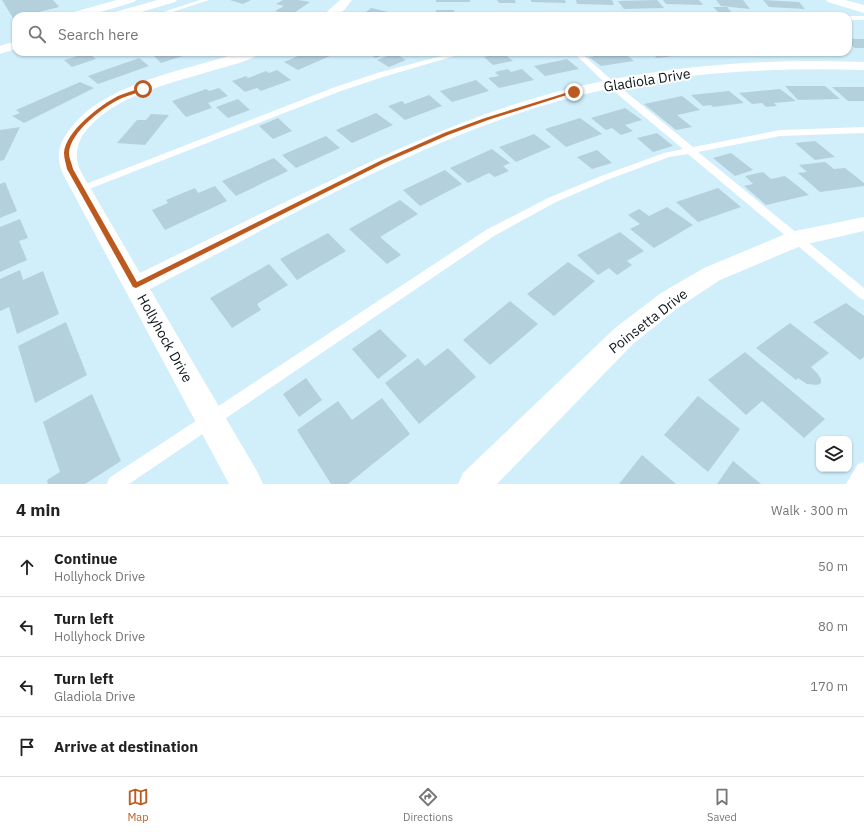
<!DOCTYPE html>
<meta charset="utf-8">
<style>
:root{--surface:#fff;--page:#f2f2f2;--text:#222;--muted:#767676;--line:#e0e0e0;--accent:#bc591f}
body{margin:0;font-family:"IBM Plex Sans",sans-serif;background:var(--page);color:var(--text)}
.controls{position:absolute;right:12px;bottom:12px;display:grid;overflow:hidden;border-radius:8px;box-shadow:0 1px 3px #0004}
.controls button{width:36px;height:36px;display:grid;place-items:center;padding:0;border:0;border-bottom:1px solid var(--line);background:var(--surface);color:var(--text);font:20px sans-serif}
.stop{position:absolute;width:12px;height:12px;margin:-9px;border:3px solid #bc591f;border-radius:50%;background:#fff}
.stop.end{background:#bc591f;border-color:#fff;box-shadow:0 1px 4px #0008}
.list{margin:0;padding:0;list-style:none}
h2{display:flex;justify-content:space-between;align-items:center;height:52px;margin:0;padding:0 16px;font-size:17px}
h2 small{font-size:13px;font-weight:400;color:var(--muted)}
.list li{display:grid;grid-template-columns:26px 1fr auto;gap:12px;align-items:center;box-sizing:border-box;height:60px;padding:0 16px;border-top:1px solid var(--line)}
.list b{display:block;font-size:15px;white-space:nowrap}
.list p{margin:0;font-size:13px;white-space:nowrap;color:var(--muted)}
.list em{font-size:13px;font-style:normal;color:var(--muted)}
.icon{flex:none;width:22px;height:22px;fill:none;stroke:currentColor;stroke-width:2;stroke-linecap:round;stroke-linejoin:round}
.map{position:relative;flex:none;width:864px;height:484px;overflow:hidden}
.search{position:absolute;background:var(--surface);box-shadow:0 1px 3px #0004;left:12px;right:12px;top:12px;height:44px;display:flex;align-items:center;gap:10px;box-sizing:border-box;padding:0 14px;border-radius:12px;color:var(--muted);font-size:15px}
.sheet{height:292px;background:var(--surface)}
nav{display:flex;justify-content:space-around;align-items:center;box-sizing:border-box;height:56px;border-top:1px solid var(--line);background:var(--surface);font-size:11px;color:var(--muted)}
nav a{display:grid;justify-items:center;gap:2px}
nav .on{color:var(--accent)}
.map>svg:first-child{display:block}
.building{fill:#b5d0dd}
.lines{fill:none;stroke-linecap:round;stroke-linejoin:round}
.lane{fill:#fff;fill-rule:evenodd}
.street{fill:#fff;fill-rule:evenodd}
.primary{fill:#fff;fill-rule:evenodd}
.route{fill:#bc591f}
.labels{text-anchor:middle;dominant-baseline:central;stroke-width:4;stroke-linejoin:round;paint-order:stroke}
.street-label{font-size:14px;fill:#0a1419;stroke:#fff}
</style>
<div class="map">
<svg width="864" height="484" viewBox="0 0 864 484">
<rect width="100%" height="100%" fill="#d1eefb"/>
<!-- building -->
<g class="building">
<path d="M2,0H53L59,7L23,16H16V18H13Z"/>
<path d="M230,0H251L243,4Z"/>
<path d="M283,0H298L310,2L291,15L275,11L284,6L276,4Z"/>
<rect x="436" y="0" width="34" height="2"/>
<path d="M497,0H515L516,3H499Z"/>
<path d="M531,0H565L566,3L531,2Z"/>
<path d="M576,0H612L614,5L577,4Z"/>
<path d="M657,0L664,8L624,9L618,1Z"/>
<path d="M663,0H699L703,5L666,4Z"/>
<path d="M716,0H743L750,9L721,6Z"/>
<path d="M763,0L799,2L805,9L769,7Z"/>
<path d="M713,7H727L735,16L721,15Z"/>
<path d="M371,8L389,12L383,16H361Z"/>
<rect x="436" y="10" width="18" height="6"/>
<path d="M848,37L854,39H864V48H855L848,43Z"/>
<path d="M160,52H195L161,63L152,54Z"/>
<path d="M307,52H323L330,56L298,70L284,62Z"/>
<path d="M365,52H390L376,58Z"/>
<path d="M620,52H623L634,61L601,66L589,57Z"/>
<path d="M651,52H689L691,54L657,58Z"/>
<path d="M88,53L96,59L72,67L64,60Z"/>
<path d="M394,53L406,60L389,67L377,60Z"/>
<path d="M503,53L513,61L493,65L484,57Z"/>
<path d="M139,58L149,66L98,84L88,76Z"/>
<path d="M567,59L579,69L545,76L534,66Z"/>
<path d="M508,69L511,72L522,69L534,80L499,88L488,78L499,76L495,72Z"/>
<path d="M277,70L291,80L261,91L257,88L245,92L232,81L246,76L248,78L266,71L269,73Z"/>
<path d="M476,80L489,91L452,102L440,91Z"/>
<path d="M80,82L94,88L24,123L12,116L20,113L16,110Z"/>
<path d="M785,86H825L840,99L798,100Z"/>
<path d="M832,87H864V101H848Z"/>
<path d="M219,88L228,96L208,103L212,108L186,117L172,101L206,89L209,91Z"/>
<path d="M780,89L796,101L774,103L777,106L766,107L762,103L752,104L739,93Z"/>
<path d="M729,91L744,103L713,107L711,105L703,106L691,95Z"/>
<path d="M429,95L442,106L405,120L388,106L402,101L405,104Z"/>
<path d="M682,96L700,110L677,115L692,127L676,130L644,104Z"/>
<path d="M238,99L250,110L228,118L216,107Z"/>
<path d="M625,108L642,120L625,125L633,131L621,135L612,128L606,130L591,118Z"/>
<path d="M376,113L393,125L352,143L336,130Z"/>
<path d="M151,114L169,115L145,145L117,143L137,120H146Z"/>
<path d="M278,118L292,131L273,139L259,126Z"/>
<path d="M580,118L602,134L566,147L545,129Z"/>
<path d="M20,127L4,160L0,161V130Z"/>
<path d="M657,133L673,146L653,152L637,138Z"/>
<path d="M534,134L551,147L516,162L499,147Z"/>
<path d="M326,136L340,148L296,168L282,155Z"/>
<path d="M815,141L835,157L815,160L795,143Z"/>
<path d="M492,149L510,163L503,166L509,171L495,177L489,173L468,183L450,168Z"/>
<path d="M597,150L612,163L592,169L577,157Z"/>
<path d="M731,153L753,170L735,176L713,158Z"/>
<path d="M274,158L288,171L236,196L222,181Z"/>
<path d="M825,162L834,169L845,168L864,183V186L820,192L798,173L807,172L799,165Z"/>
<path d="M445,170L462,184L420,206L403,190Z"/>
<path d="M763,172L771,179L785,176L809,195L766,205L744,186L753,184L745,176Z"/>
<path d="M5,182L17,211L0,218V184Z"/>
<path d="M215,186L227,201L165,230L152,210L168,203L166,200L195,188L198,193Z"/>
<path d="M718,188L741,207L698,222L676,202Z"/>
<path d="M400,200L418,214L380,237L401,255L387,264L349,229Z"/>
<path d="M667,207L693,225L654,248L630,229L640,224L628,215L639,209L649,216Z"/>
<path d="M20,219L28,238L19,241L27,260L0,272V227Z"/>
<path d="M620,232L644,251L627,261L632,265L617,275L609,268L598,275L577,255Z"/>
<path d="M328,233L346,251L297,280L280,259Z"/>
<path d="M568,262L595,281L554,316L527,294Z"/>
<path d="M269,264L288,285L257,304L261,310L232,328L210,298Z"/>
<path d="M20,270L23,280L43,271L59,314L17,334L9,307L0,311V279Z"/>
<path d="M510,301L538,324L490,365L463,340Z"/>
<path d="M846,303L864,316V357L860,360L813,322Z"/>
<path d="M66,322L87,375L35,403L18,346Z"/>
<path d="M790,323L829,353L811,367L817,373L821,379V383L817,385L807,384L798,378L796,380L756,348Z"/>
<path d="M380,329L407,356L378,379L352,349Z"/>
<path d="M448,348L476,377L419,424L385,383L418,358L425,366Z"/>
<path d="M745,352L825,419L804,438L762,401L746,415L708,380Z"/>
<path d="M306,378L322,400L299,417L283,394Z"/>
<path d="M92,394L121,461L85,484H48L47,480L60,472L43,422Z"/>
<path d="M698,396L740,429L708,472L664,435Z"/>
<path d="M382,398L410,434L348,484H331L297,430L338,401L352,420Z"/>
<path d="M642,455L676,484H619Z"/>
<path d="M733,461L761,484H717Z"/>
</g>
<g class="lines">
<!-- lane -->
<g class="lane">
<path d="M200,0H209L160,16H151Z"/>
<rect x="848" y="16" width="16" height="4"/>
<path d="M457,52H468L383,77L341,91L84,191H78L76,189L78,187L335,87L377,73Z"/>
<path d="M573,52H580L615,83L693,147L780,130L864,127V133L780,136L698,152L864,288V300L860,298L688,154L669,157L607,180L556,202L494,236L129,484H107L109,478L486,230L548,198L601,176L664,153L683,149L609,87Z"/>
<path d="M864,462V484H846L858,464Z"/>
</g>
<!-- street -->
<g class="street">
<path d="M340,0H352C342,14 339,16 322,16Z"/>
<path d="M826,0H845L864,5V13L828,2Z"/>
<path d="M240,52H260C255,60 228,66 218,69C174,83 122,92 89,127C77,140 73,155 81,172L140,273C205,241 269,209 334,179C404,145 476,114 552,93C654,66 759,58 864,62V70C763,67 660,73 562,100C416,141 284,220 150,289L258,473L263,484H229L64,176C55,158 58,144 70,129C106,81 187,71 240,52Z"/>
<path d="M864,217V231L803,245L720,280L679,307L633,344L497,484H458L463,473L615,328L661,293L704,268L790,232Z"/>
</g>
<!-- primary -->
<g class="primary">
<path d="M117,0H136L134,2L87,16H68L70,13Z"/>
<path d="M158,0H177L175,2L128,16H109L111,13Z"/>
<path d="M16,41V49L0,54V46Z"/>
</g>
</g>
<!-- route -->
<path class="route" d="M141,88L145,89C138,93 129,95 122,98C104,106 70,132 69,153C69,158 72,164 73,169L137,282L380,161L444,133L485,118L572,91L576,92L488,120L448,135L384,163L136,288L133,287L67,169C66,164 64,158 64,153C65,132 100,105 118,96C125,93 133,91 141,88Z"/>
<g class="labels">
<!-- street labels -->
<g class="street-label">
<text transform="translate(647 80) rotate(-9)">Gladiola Drive</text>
<text transform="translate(648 321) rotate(-38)">Poinsetta Drive</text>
<text transform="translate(165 338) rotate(61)">Hollyhock Drive</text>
</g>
</g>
</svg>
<div class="controls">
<button><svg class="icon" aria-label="layers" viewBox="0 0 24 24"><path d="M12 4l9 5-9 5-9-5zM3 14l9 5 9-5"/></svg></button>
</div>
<div class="stop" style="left:143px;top:89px"></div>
<div class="stop end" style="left:574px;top:92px"></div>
<div class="search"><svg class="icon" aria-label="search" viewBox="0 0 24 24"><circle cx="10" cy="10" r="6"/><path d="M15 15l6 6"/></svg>Search here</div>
</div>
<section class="sheet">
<h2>4 min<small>Walk · 300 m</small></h2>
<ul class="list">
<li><svg class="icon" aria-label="ahead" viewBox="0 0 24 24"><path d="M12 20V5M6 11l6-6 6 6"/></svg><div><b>Continue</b><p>Hollyhock Drive</p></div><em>50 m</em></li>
<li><svg class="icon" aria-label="left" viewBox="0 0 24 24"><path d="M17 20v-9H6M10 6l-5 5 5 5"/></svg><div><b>Turn left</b><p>Hollyhock Drive</p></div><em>80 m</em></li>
<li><svg class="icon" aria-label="left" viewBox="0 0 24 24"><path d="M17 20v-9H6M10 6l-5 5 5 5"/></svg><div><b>Turn left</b><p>Gladiola Drive</p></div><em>170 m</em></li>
<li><svg class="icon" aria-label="arrive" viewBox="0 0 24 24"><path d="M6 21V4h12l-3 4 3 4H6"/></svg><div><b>Arrive at destination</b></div></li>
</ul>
</section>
<nav>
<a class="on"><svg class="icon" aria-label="map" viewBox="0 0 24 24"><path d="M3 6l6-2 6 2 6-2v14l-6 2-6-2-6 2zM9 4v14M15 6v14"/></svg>Map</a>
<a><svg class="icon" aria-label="directions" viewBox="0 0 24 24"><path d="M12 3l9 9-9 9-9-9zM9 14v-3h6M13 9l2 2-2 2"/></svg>Directions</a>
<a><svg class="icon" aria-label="saved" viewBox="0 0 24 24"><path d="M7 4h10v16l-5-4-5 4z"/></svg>Saved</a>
</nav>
